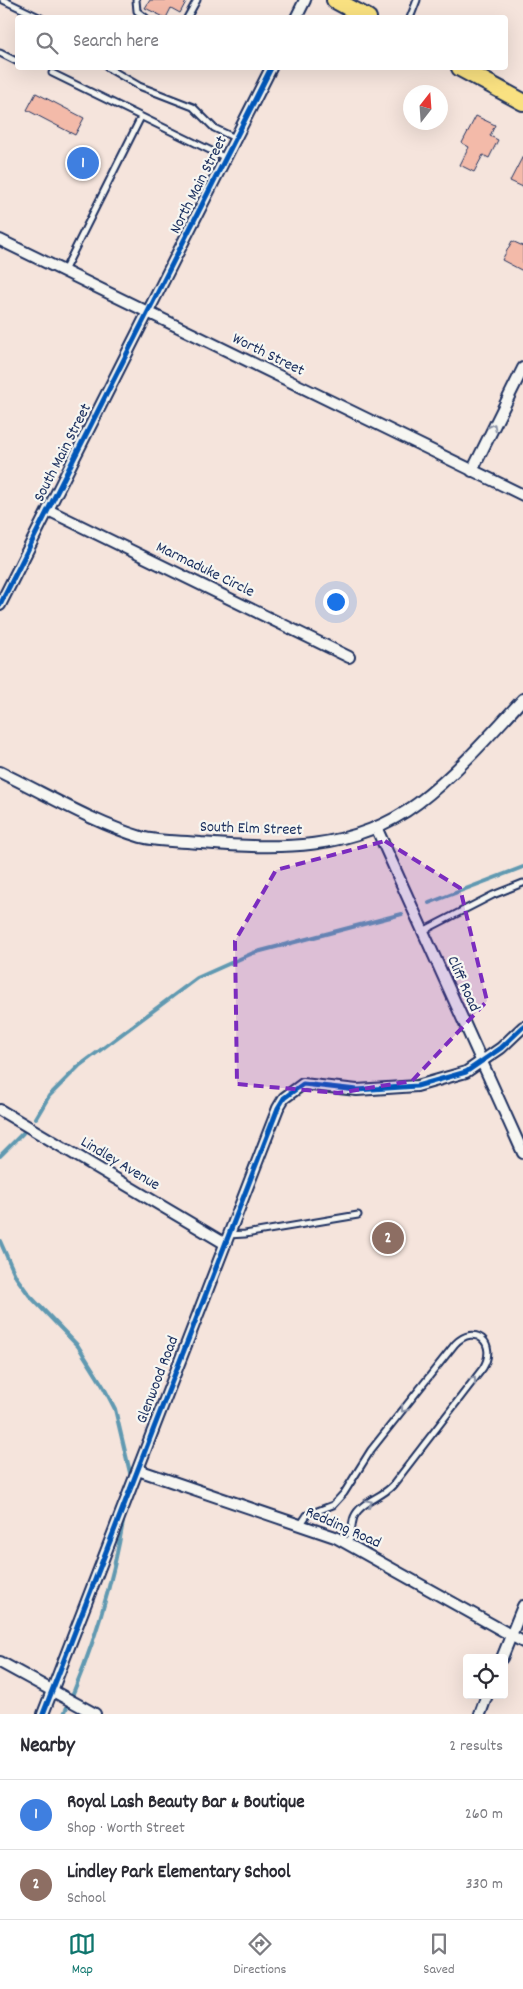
<!DOCTYPE html>
<meta charset="utf-8">
<style>
:root{--surface:#fff;--page:#f7f7f7;--text:#2b2b33;--muted:#7c7c81;--line:#e1e1e2;--accent:#0f766e}
body{margin:0;font-family:Dekko,sans-serif;background:var(--page);color:var(--text)}
.controls{position:absolute;right:15px;bottom:15px;display:grid;overflow:hidden;border-radius:5px;box-shadow:0 5px 20px #0002}
.controls button{width:45px;height:45px;display:grid;place-items:center;padding:0;border:0;border-bottom:1px solid var(--line);background:var(--surface);color:var(--text);font:25px sans-serif}
.compass{position:absolute;left:403px;top:85px;width:45px;height:45px;border-radius:50%;background:var(--surface);box-shadow:0 5px 20px #0002;rotate:17deg}
.you{position:absolute;left:335px;top:601px;width:18px;height:18px;margin:-12px;border:4px solid #fff;border-radius:50%;background:#1a73e8;box-shadow:0 0 0 8px #1a73e833}
.badge{display:grid;place-items:center;width:32px;height:32px;border-radius:50%;background:var(--accent);color:#fff;font-size:16px;font-weight:700}
.pin{position:absolute;translate:-50% -50%;border:2px solid #fff;box-shadow:0 1px 5px #0006}
.list{margin:0;padding:0;list-style:none}
h2{display:flex;justify-content:space-between;align-items:center;height:65px;margin:0;padding:0 20px;font-size:21px}
h2 small{font-size:16px;font-weight:400;color:var(--muted)}
.list li{display:grid;grid-template-columns:32px 1fr auto;gap:15px;align-items:center;box-sizing:border-box;height:70px;padding:0 20px;border-top:1px solid var(--line)}
.list b{display:block;font-size:19px;white-space:nowrap}
.list p{margin:0;font-size:16px;white-space:nowrap;color:var(--muted)}
.list em{font-size:16px;font-style:normal;color:var(--muted)}
.icon{flex:none;width:28px;height:28px;fill:none;stroke:currentColor;stroke-width:2;stroke-linecap:round;stroke-linejoin:round}
.map{position:relative;flex:none;width:523px;height:1714px;overflow:hidden}
.search{position:absolute;background:var(--surface);box-shadow:0 5px 20px #0002;left:15px;right:15px;top:15px;height:55px;display:flex;align-items:center;gap:12px;box-sizing:border-box;padding:0 18px;border-radius:5px;color:var(--muted);font-size:19px}
.sheet{height:205px;background:var(--surface)}
nav{display:flex;justify-content:space-around;align-items:center;box-sizing:border-box;height:70px;border-top:1px solid var(--line);background:var(--surface);font-size:14px;color:var(--muted)}
nav a{display:grid;justify-items:center;gap:2px}
nav .on{color:var(--accent)}
.map>svg:first-child{display:block}
.lines{fill:none;stroke-linecap:round;stroke-linejoin:round}
.stream{stroke:#6199b1;stroke-width:4}
.building{fill:#f3baa9;stroke:#1b2f5e}
.lane-casing{stroke:#1b2f5e;stroke-width:9}
.street-casing{stroke:#1b2f5e;stroke-width:14}
.primary-casing{stroke:#1b2f5e;stroke-width:20}
.lane{stroke:#f6f6f2;stroke-width:5}
.street{stroke:#f6f6f2;stroke-width:10}
.primary{stroke:#f9e181;stroke-width:16}
.cycleway-casing{stroke:#f6f6f2;stroke-width:8}
.cycleway{stroke:#0057b8;stroke-width:5}
.oneway{stroke:#8892a8}
.marked{fill:#7b2cbf;fill-opacity:0.2;stroke:#7b2cbf;stroke-width:4;stroke-dasharray:10 6;stroke-linejoin:round}
.labels{text-anchor:middle;dominant-baseline:central;stroke-width:4.5;stroke-linejoin:round;paint-order:stroke}
.street-label{font-size:16px;fill:#1b2f5e;stroke:#f6f6f2}
</style>
<div class="map">
<svg width="523" height="1714" viewBox="0 0 523 1714">
<rect width="100%" height="100%" fill="#f5e4dc"/>
<filter id="ink" filterUnits="userSpaceOnUse"><feTurbulence type="fractalNoise" baseFrequency=".02" numOctaves="2"/><feDisplacementMap in="SourceGraphic" scale="10" xChannelSelector="R" yChannelSelector="G"/><feConvolveMatrix kernelMatrix="1 2 1 2 8 2 1 2 1" color-interpolation-filters="sRGB"/></filter>
<g filter="url(#ink)">
<g class="lines">
<!-- stream -->
<g class="stream">
<path d="M429,903L523,867"/>
<path d="M36,1118L49,1096L79,1066L197,978L253,953L402,914"/>
<path d="M0,1156L23,1133"/>
<path d="M0,1241L16,1277L29,1295L78,1346L103,1386L115,1409L131,1477"/>
<path d="M64,1714C92,1652 113,1583 124,1516"/>
</g>
</g>
<!-- building -->
<g class="building">
<path d="M150,0H187L180,13L171,8L166,18L145,8Z"/>
<path d="M36,93L84,118L75,135L27,110Z"/>
<path d="M476,116L495,125L490,136L498,140L489,158L483,155L474,172L460,165L469,147L462,143Z"/>
<path d="M523,156V187L510,181Z"/>
<path d="M512,241L523,246V271L502,260Z"/>
</g>
<g class="lines">
<!-- lane casing -->
<g class="lane-casing">
<g id="lane">
<path d="M3,0L41,18"/>
<path d="M136,0L137,11L146,18"/>
<path d="M187,18L197,0"/>
<path d="M410,18L417,0"/>
<path d="M0,53L18,62"/>
<path d="M108,68L139,86L193,107L214,128L235,138"/>
<path d="M52,73L226,158"/>
<path d="M64,271L141,117"/>
<path d="M423,931L493,895L523,883"/>
<path d="M228,1235L245,1234L358,1215"/>
<path d="M301,1524L307,1515L333,1505L344,1493L371,1450L455,1344C475,1323 498,1343 483,1368L393,1485C382,1498 361,1501 354,1517C351,1526 352,1535 348,1544"/>
</g>
</g>
<!-- street casing -->
<g class="street-casing">
<g id="street">
<path d="M296,18L305,0"/>
<path d="M0,240L523,495"/>
<path d="M472,471L523,368"/>
<path d="M48,510L349,657"/>
<path d="M0,605L271,68"/>
<path d="M0,772C46,794 92,822 141,837C159,842 182,841 201,843C278,849 353,852 418,803C455,775 492,733 523,699"/>
<path d="M376,827L523,1153"/>
<path d="M0,1110L224,1243"/>
<path d="M138,1470L335,1537L523,1642"/>
<path d="M502,1658L523,1606"/>
<path d="M0,1662L95,1714"/>
<path d="M43,1714L278,1108L284,1098L303,1084L357,1090L417,1086L466,1072L501,1048L523,1027"/>
<path d="M480,1714L487,1695"/>
</g>
</g>
<!-- primary casing -->
<g class="primary-casing">
<g id="primary">
<path d="M335,0L368,18"/>
<path d="M460,68L523,102"/>
</g>
</g>
<!-- lane -->
<use href="#lane" class="lane"/>
<!-- street -->
<use href="#street" class="street"/>
<!-- primary -->
<use href="#primary" class="primary"/>
<!-- cycleway casing -->
<g class="cycleway-casing">
<g id="cycleway">
<path d="M0,605L271,68"/>
<path d="M43,1714L278,1108L284,1098L303,1084L357,1090L417,1086L466,1072L501,1048L523,1027"/>
</g>
</g>
<!-- cycleway -->
<use href="#cycleway" class="cycleway"/>
</g>
<!-- one-way arrows -->
<defs><path id="oneway-chevron" d="M-2-3.5L2.5 0L-2 3.5" fill="none" stroke-width="1.6" stroke-linecap="round" stroke-linejoin="round" transform="scale(1.25)"/></defs>
<g class="oneway">
<use href="#oneway-chevron" transform="translate(493 427) rotate(-63)"/>
<use href="#oneway-chevron" transform="translate(473 1380) rotate(-53)"/>
<use href="#oneway-chevron" transform="translate(404 1409) rotate(129)"/>
<use href="#oneway-chevron" transform="translate(369 1503) rotate(-29)"/>
</g>
</g>
<!-- marked area -->
<path class="marked" d="M385,841L460,888L487,1001L412,1081L338,1093L237,1084L235,941L276,870Z"/>
<g class="labels">
<!-- street labels -->
<g class="street-label">
<text transform="translate(199 185) rotate(-63)">North Main Street</text>
<text transform="translate(268 355) rotate(26)">Worth Street</text>
<text transform="translate(63 453) rotate(-63)">South Main Street</text>
<text transform="translate(205 570) rotate(26)">Marmaduke Circle</text>
<text transform="translate(251 829) rotate(2)">South Elm Street</text>
<text transform="translate(463 984) rotate(66)">Cliff Road</text>
<text transform="translate(120 1164) rotate(31)">Lindley Avenue</text>
<text transform="translate(158 1380) rotate(-69)">Glenwood Road</text>
<text transform="translate(343 1528) rotate(24)">Redding Road</text>
</g>
</g>
</svg>
<div class="controls">
<button><svg class="icon" aria-label="locate" viewBox="0 0 24 24"><circle cx="12" cy="12" r="6"/><path d="M12 2v4M12 18v4M2 12h4M18 12h4"/></svg></button>
</div>
<svg class="compass" viewBox="-18 -18 36 36"><path d="M0-13l5 13h-10z" fill="#e53935"/><path d="M0 13l5-13h-10z" fill="#7c7c81"/></svg>
<div class="you"></div>
<div class="pin badge" style="left:83px;top:163px;background:#3f7fe0">1</div>
<div class="pin badge" style="left:388px;top:1238px;background:#8d6e63">2</div>
<div class="search"><svg class="icon" aria-label="search" viewBox="0 0 24 24"><circle cx="10" cy="10" r="6"/><path d="M15 15l6 6"/></svg>Search here</div>
</div>
<section class="sheet">
<h2>Nearby<small>2 results</small></h2>
<ul class="list">
<li><span class="badge" style="background:#3f7fe0">1</span><div><b>Royal Lash Beauty Bar &amp; Boutique</b><p>Shop · Worth Street</p></div><em>260 m</em></li>
<li><span class="badge" style="background:#8d6e63">2</span><div><b>Lindley Park Elementary School</b><p>School</p></div><em>330 m</em></li>
</ul>
</section>
<nav>
<a class="on"><svg class="icon" aria-label="map" viewBox="0 0 24 24"><path d="M3 6l6-2 6 2 6-2v14l-6 2-6-2-6 2zM9 4v14M15 6v14"/></svg>Map</a>
<a><svg class="icon" aria-label="directions" viewBox="0 0 24 24"><path d="M12 3l9 9-9 9-9-9zM9 14v-3h6M13 9l2 2-2 2"/></svg>Directions</a>
<a><svg class="icon" aria-label="saved" viewBox="0 0 24 24"><path d="M7 4h10v16l-5-4-5 4z"/></svg>Saved</a>
</nav>
